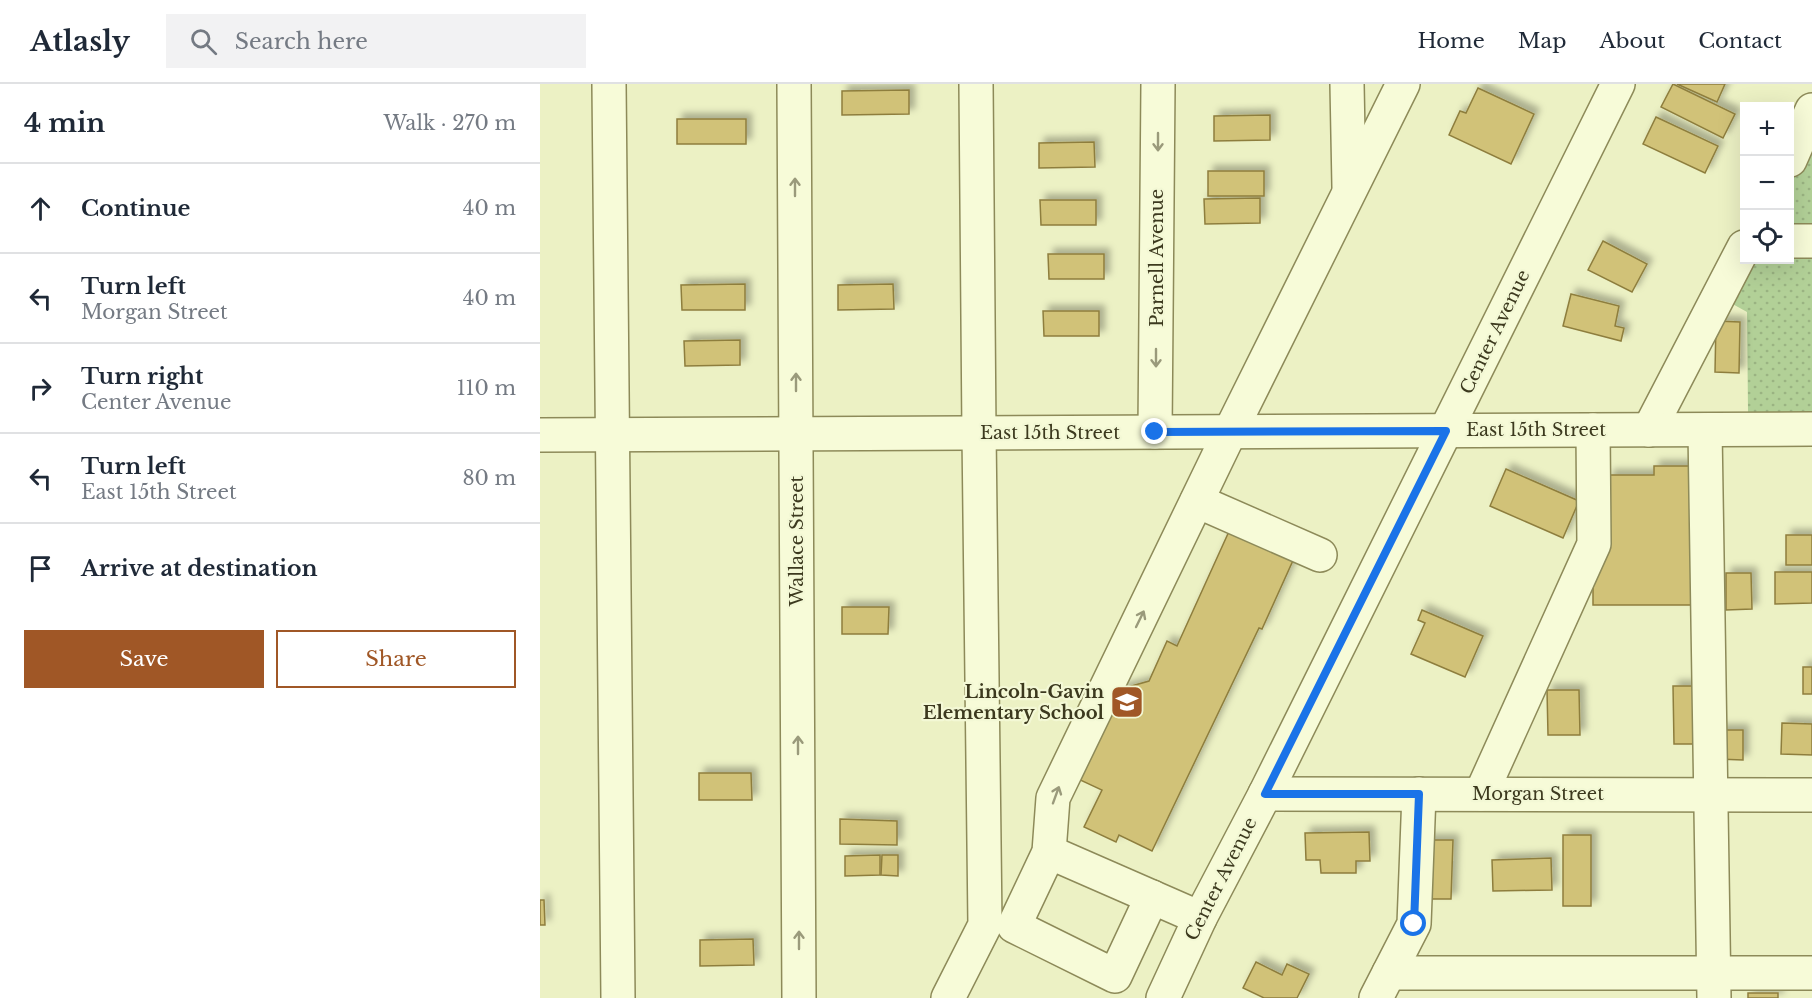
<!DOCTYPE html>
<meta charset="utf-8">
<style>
:root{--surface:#fff;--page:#f2f2f3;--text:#1f2937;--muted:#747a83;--line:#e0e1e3;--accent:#a05726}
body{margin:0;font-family:"Libre Baskerville",serif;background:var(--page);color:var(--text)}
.controls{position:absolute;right:18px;top:18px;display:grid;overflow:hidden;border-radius:0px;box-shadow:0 6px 24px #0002}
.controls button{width:54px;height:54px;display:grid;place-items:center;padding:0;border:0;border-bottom:2px solid var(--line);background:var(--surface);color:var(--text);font:30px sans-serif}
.stop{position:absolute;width:18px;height:18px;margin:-14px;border:4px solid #1a73e8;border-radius:50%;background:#fff}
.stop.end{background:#1a73e8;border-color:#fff;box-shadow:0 2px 6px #0008}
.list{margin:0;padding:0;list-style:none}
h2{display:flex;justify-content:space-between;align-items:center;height:78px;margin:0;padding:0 24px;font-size:26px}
h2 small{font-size:20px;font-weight:400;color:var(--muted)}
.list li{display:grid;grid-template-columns:39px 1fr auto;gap:18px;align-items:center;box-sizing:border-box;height:90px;padding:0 24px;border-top:2px solid var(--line)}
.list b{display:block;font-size:22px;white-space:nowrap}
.list p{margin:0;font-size:20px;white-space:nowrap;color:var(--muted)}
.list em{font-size:20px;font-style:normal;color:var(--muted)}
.actions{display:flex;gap:12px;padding:18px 24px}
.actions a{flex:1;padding:14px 0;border:2px solid var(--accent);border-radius:0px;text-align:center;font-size:21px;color:var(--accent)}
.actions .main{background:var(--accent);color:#fff}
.icon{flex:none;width:33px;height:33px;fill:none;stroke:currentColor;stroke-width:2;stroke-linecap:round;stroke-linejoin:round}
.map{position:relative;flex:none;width:1272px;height:914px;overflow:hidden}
header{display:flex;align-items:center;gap:36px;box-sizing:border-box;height:84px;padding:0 30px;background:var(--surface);border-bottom:2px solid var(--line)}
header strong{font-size:28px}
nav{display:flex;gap:33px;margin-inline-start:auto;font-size:21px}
.search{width:420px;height:54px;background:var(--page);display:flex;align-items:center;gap:15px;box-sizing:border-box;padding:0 21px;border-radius:0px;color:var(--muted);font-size:22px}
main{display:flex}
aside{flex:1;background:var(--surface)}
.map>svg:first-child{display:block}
.grass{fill:url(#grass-dots)}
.building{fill:#d1c278;stroke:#8e7e3e;stroke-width:1.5;filter:url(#shadow)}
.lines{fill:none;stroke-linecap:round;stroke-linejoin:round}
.minor-casing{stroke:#8d8a59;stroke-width:36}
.minor{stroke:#f7fbd8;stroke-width:33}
.oneway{stroke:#9a9a7b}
.route{stroke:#1a73e8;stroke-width:8}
.labels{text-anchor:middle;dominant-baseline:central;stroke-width:4.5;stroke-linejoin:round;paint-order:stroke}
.street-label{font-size:18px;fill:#3c391e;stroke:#f3f8d5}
.poi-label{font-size:18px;font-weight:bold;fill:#3c391e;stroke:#f3f8d5;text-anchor:end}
</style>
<header>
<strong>Atlasly</strong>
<div class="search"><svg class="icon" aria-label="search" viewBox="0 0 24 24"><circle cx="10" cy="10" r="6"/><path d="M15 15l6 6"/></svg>Search here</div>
<nav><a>Home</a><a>Map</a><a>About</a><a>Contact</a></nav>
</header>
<main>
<aside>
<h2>4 min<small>Walk · 270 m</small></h2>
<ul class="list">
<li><svg class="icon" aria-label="ahead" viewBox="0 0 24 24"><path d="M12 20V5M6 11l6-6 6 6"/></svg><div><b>Continue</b></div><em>40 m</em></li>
<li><svg class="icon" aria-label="left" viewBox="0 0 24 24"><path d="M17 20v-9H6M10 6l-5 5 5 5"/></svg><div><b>Turn left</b><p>Morgan Street</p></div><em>40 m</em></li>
<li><svg class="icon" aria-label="right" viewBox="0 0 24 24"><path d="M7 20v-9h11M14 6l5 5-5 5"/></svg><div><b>Turn right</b><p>Center Avenue</p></div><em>110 m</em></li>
<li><svg class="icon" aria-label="left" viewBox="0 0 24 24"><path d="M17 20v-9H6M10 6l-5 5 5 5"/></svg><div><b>Turn left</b><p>East 15th Street</p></div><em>80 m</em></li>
<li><svg class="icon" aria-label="arrive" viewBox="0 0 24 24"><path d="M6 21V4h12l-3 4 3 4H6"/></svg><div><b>Arrive at destination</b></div></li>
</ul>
<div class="actions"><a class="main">Save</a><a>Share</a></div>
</aside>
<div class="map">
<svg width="1272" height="914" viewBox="0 0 1272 914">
<defs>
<pattern id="grass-dots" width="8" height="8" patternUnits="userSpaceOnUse" patternTransform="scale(1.5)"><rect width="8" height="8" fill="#b2d097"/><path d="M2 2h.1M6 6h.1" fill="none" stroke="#9ab382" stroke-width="1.8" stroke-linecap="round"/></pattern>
<filter id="shadow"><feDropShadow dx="5.5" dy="-5.5" stdDeviation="3" flood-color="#0004"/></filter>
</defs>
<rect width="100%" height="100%" fill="#ecf1c4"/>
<!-- grass -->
<g class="grass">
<path d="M1272,46V148H1250V97Z"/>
<path d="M1250,163L1272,164V328H1208L1207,228L1189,218L1208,176H1250Z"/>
</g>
<!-- building -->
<g class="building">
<path d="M1133,0L1195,30L1183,54L1121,23Z"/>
<path d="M1137,0H1185L1177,18Z"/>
<path d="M938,4L994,30L971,80L909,51L920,27L926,29Z"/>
<path d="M369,6V30L302,31V7Z"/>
<path d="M730,31V56L674,57V32Z"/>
<path d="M1116,33L1178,62L1165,89L1103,60Z"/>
<rect x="137" y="35" width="69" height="25"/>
<path d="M554,58L555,83L499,84V59Z"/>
<rect x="668" y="87" width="56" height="25"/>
<path d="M720,114V139L665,140L664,115Z"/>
<path d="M500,116H556V141H501Z"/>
<path d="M1063,157L1107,180L1092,208L1048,186Z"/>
<path d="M508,170H564V195H509Z"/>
<path d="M205,200V226H142L141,201Z"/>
<path d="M353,200L354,225L298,226V201Z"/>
<path d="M1031,210L1079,222L1075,242L1084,244L1081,257L1023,242Z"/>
<path d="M503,227H559V252H504Z"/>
<path d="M1176,237L1200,238L1199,289L1175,288Z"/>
<path d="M200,256V281L145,282L144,257Z"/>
<path d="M1114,382H1158L1159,521H1053V461L1069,391H1114Z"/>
<path d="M966,385L1039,417L1023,454L950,422Z"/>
<path d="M691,443L755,472L722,545L719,544L612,767L579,751L576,758L544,743L562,706L538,695L581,605L609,597L627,557L637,562Z"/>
<rect x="1246" y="451" width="26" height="30"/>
<path d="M1235,488H1272V519L1235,520Z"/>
<path d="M1186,489H1211L1212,525L1186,526Z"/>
<path d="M302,523H349L348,550H302Z"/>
<path d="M882,526L943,552L925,593L871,570L885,539L878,536Z"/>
<rect x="1263" y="583" width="9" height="27"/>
<path d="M1133,602H1159V660H1134Z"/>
<path d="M1007,606H1039L1040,651H1008Z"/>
<path d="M1242,639L1272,640V671L1241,670Z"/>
<path d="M1177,646H1203V676L1177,675Z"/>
<path d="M159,689H211L212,716H159Z"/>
<path d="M300,735L357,737V761L300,760Z"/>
<path d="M829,748L830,777H816V789H781L780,776H766L765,749Z"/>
<rect x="1023" y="751" width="28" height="71"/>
<path d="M885,756H913L911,815H883Z"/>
<path d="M340,771V791L305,792V772Z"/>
<path d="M342,771H358V792L341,791Z"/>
<path d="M1011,774L1012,806L953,807L952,776Z"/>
<path d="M0,816H4L5,841H0Z"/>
<path d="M213,855L214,881L160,882V856Z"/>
<path d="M716,878L742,891L747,880L769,890L757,914H724L703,904Z"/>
<rect x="1208" y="909" width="30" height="5"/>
</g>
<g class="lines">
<!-- minor casing -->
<g class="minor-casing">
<g id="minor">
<path d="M69,0L78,914"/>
<path d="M254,0L259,914"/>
<path d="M807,0L809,103"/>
<path d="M1250,76L1272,26"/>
<path d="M1250,157H1272"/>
<path d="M1109,346L1204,163"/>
<path d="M1165,346L1174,914"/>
<path d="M615,348L618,0"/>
<path d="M0,351L1272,345"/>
<path d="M657,417L780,471"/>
<path d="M725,710L1272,711"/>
<path d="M941,710L1054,460L1053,346"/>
<path d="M509,768L660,834"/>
<path d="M612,813L575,892L474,842L509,768L513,714L690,348L863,0"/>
<path d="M849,889H1272"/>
<path d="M408,914L445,841L439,349L436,0"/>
<path d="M623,914L660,834L725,710L1078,0"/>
<path d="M836,914L874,840L879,710"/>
</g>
</g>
<!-- minor -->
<use href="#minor" class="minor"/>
</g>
<!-- one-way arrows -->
<defs><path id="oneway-shaft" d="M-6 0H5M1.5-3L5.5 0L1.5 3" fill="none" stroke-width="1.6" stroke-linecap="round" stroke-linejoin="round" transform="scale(1.5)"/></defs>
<g class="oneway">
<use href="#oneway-shaft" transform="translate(618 58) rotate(90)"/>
<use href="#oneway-shaft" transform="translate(255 103) rotate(-90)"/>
<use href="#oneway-shaft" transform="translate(616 274) rotate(90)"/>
<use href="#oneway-shaft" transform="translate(256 298) rotate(-90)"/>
<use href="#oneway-shaft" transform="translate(600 535) rotate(-64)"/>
<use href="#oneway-shaft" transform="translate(258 661) rotate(-90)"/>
<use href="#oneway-shaft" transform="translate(516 711) rotate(-70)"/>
<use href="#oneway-shaft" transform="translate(259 856) rotate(-90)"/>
</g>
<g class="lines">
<!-- route -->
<path class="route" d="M615,348L906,347L725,710H879L874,840"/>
</g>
<!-- icons -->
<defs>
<g id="school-square" transform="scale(1.725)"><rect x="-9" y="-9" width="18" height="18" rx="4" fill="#a05726" stroke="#f3f8d5"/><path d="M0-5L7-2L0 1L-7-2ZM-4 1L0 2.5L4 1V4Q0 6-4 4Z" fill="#fff"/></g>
</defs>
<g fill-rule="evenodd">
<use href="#school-square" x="587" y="618"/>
</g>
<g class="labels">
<!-- street labels -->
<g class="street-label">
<text transform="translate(617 174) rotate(-90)">Parnell Avenue</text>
<text transform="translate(955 248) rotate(-64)">Center Avenue</text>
<text x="996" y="346">East 15th Street</text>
<text x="510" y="349">East 15th Street</text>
<text transform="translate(257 457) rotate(-90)">Wallace Street</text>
<text x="998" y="710">Morgan Street</text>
<text transform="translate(681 795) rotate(-63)">Center Avenue</text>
</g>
<!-- poi labels -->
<g class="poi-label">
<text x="564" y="608">Lincoln-Gavin<tspan x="564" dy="21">Elementary School</tspan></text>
</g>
</g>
</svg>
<div class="controls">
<button>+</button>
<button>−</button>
<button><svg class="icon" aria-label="locate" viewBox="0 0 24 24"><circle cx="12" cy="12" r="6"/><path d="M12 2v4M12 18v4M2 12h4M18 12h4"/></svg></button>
</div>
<div class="stop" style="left:874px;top:840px"></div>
<div class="stop end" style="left:615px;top:348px"></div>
</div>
</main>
